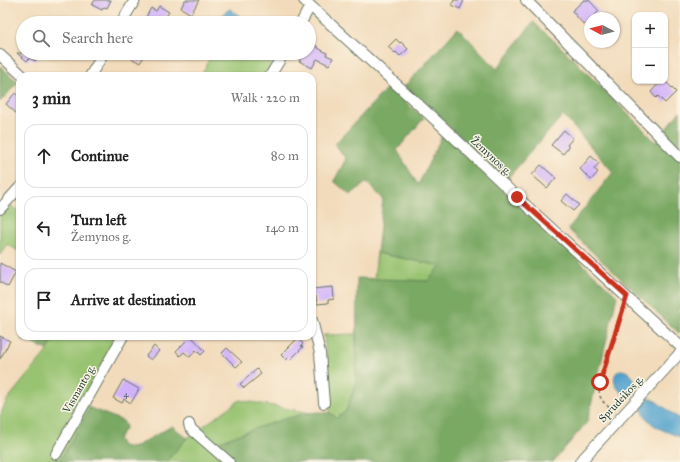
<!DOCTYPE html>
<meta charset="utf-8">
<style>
:root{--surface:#fff;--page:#f6f6f6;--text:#222;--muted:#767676;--line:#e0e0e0}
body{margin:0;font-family:"IM FELL Great Primer",serif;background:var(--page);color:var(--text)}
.controls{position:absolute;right:12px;top:12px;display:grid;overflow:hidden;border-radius:8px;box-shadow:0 1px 3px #0004}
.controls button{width:36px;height:36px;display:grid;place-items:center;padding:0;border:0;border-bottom:1px solid var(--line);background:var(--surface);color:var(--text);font:20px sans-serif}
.compass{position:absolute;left:584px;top:12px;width:36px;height:36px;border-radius:50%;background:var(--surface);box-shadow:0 1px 3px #0004;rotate:277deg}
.stop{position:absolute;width:12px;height:12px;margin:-9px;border:3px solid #c8321e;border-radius:50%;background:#fff}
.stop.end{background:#c8321e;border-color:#fff;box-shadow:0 1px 4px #0008}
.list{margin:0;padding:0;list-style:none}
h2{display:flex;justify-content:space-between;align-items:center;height:52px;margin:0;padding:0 16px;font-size:17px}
h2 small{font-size:13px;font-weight:400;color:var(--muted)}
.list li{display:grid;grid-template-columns:26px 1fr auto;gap:12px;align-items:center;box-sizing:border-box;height:64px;margin:0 8px 8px;padding:0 8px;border:1px solid var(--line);border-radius:12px}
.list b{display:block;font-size:15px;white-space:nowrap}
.list p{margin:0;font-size:13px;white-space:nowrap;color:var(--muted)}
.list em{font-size:13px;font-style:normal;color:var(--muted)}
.icon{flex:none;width:22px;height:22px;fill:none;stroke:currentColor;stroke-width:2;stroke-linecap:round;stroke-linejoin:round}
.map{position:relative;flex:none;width:680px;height:462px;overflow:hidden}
.search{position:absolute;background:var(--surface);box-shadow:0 1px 3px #0004;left:16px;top:16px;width:300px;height:44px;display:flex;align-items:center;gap:10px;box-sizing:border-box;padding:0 14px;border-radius:22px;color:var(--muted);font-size:15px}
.panel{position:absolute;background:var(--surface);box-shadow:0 1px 3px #0004;left:16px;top:72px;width:300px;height:268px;border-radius:12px}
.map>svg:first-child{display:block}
.green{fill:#98c371;stroke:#5c8052}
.forest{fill:#7aa963;stroke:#4c734c}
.water{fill:#53a3cd;stroke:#397080}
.building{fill:#d1b2fa}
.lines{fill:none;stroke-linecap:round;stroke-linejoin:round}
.minor-casing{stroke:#697463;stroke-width:12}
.path{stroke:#697463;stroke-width:1.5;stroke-dasharray:3 3;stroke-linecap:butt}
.minor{stroke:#fff;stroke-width:10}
.route{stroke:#c8321e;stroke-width:5}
.labels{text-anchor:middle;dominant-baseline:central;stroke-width:3;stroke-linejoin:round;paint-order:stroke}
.number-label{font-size:9px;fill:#4c5a66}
.street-label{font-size:11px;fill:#1f3d34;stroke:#fcf5e5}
</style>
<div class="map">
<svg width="680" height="462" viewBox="0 0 680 462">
<rect width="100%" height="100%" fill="#fcf5e5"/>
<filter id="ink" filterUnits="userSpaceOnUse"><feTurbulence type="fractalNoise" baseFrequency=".025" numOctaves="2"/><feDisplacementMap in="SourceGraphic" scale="8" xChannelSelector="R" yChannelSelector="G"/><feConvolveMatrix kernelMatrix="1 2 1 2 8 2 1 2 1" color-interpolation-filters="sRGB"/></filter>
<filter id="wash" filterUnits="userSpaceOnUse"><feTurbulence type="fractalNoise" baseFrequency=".012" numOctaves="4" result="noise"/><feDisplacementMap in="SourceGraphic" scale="16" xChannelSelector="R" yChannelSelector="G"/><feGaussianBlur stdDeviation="0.9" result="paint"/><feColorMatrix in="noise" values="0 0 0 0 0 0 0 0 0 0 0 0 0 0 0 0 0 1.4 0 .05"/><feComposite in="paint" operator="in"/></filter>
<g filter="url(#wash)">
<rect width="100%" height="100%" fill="#f2dbbb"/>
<!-- green -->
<g class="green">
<path d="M212,53H253L272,63L265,76H201Z"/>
<path d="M8,204L20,211V252L7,244L0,255V212Z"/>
<path d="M377,253L441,266L428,281L374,279Z"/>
<path d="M356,334V383L346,411L337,418L330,413V387L324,335Z"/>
<path d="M55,336H118L81,402L90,408L60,460L49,461L47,462H0V416L7,400L48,350Z"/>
<path d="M240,400L311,413L274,422L218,459L221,462H166L187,438Z"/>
</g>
<!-- forest -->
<g class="forest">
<path d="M533,22L560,46L656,142L680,111V334L568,229L613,172L563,115L507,179L404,87L458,28L497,69Z"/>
<path d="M0,66L18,82L0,102Z"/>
<path d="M388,87L424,118L397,150L418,185L443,134L617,296L587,422L553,462H221L218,459L221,441C244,433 307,407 329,413C332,414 335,416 337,418L346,411L356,383L357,278L428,281L441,266L377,253L383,199L367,182L350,195L334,181L346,159L335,144Z"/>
<path d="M23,336H55L48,350L22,339Z"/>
<path d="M90,408L123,421L126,427L118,439L122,446L133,448L172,426L187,438L166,462H47L48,461L60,460Z"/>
</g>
<!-- water -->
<g class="water">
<path d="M230,9L240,16L241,23H220L224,13Z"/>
<path d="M620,370C633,370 640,386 631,396C619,397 607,376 620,370Z"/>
<path d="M648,398L653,399L680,419V437C664,430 649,428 642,409L644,403Z"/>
</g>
<g id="blocks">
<!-- building -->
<g class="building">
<path d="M95,0H111L107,8L104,7L102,10L92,5Z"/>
<path d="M185,0H199L191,14L181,8Z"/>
<path d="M454,0H464L460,9L452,5Z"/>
<path d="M584,0H589L599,11L592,18H590V20L584,25L572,11Z"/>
<path d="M159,6L169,12L165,18L163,17L160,23H156L146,17L151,8L156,11Z"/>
<path d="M396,39L400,43L401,42L408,49L400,56L396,52L395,53L388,47Z"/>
<path d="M309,42L318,47V48L327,53L326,55L333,58L329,65L317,59L312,68L299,61L304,53H309Z"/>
<path d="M17,53H41L35,61L30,58L27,61Z"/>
<path d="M133,53H146L140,63L131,58Z"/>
<path d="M661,81H665L676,92L665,103L658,96L656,98L651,92Z"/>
<path d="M15,93L20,97V111L17,114L6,104Z"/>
<path d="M564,130L573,138L567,145L569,147L563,154L551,145Z"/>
<path d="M591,156L599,163L594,169L598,172L591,180L580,169Z"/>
<path d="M541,165L556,178L547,188L532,175Z"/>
<path d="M567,194L579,205L573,211L561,201Z"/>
<path d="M0,263L16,272L8,287L0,282Z"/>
<path d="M333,287L334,299L328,300V303L317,304L316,296H312V289Z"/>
<path d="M0,336L10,341L0,359Z"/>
<path d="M188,336H191L205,351L201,355L196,350L190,357L184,352L180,356L176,351L186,341L185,340Z"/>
<path d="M298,338L303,344L301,346L303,347L291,359L289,357L286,360L281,355Z"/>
<path d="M154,346L159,351L151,360L146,356Z"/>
<path d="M227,348L242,362L236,367L222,353Z"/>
<path d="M257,369L261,374L244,388L240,384Z"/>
<path d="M123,380L139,389L131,403L124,399L122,403L113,398Z"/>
</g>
</g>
</g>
<g filter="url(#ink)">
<use href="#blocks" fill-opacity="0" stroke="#697463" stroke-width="1"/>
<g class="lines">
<!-- minor casing -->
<g class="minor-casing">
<g id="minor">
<path d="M304,0L442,126L517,197L680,346"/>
<path d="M526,0L680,157"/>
<path d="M121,23L135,0"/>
<path d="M301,23L310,6"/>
<path d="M0,55L23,76"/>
<path d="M90,76L104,53"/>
<path d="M270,76L284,53"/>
<path d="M0,209L20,187"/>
<path d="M312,320L320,353L324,403"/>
<path d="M189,424L190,428L229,462"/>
<path d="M56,454L123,336"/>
<path d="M580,462L680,353"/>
</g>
</g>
<!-- path -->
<path class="path" d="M614,411C602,402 597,398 600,382L624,306"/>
<!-- minor -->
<use href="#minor" class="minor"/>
</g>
</g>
<g class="lines" filter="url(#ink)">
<!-- route -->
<path class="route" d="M517,197L627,296L600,382"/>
</g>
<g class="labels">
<!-- number labels -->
<g class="number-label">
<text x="126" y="393">4</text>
</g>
<!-- street labels -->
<g class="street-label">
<text transform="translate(491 156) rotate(43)">Žemynos g.</text>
<text transform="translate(79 389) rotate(-60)">Vismanto g.</text>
<text transform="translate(621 399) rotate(-47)">Sprudeikos g.</text>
</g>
</g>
</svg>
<div class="controls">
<button>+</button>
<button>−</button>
</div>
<svg class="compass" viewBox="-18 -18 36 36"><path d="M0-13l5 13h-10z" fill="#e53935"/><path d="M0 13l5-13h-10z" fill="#767676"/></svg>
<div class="stop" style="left:600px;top:382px"></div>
<div class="stop end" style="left:517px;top:197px"></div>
<div class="search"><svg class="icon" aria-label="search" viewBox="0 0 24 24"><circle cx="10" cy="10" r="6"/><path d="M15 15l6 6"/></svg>Search here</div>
<section class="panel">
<h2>3 min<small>Walk · 220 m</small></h2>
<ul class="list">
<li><svg class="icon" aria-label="ahead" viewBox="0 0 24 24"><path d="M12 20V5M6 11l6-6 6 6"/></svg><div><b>Continue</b></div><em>80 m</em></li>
<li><svg class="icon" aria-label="left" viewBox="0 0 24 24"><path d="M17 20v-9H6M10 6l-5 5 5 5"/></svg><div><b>Turn left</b><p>Žemynos g.</p></div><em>140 m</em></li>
<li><svg class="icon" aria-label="arrive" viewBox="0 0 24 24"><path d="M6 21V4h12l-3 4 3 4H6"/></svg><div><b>Arrive at destination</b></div></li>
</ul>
</section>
</div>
